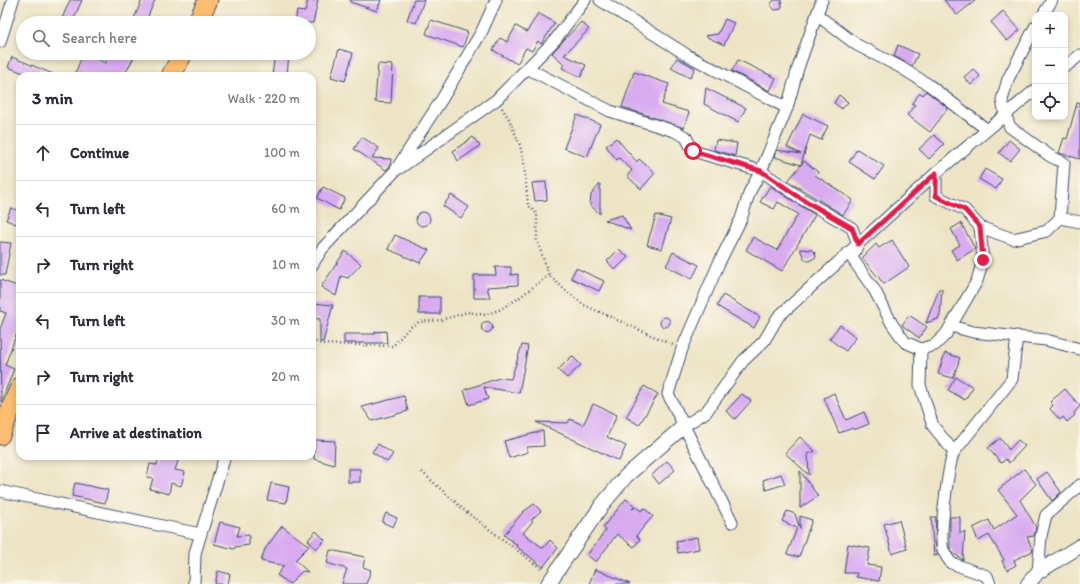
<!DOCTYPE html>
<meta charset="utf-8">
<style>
:root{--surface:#fff;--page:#f7f7f7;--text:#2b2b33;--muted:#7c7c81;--line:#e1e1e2}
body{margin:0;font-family:Itim,sans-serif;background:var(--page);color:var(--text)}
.controls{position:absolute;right:12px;top:12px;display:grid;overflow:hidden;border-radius:8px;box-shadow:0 2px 6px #0003}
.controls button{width:36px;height:36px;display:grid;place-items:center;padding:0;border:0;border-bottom:1px solid var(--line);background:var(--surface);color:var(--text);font:20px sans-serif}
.stop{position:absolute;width:12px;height:12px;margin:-9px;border:3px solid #e11d48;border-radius:50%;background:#fff}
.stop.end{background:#e11d48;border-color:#fff;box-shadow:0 1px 4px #0008}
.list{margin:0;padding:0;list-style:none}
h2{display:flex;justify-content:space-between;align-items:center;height:52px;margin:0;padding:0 16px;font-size:17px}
h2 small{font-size:13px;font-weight:400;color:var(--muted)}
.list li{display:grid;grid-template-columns:26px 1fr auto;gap:12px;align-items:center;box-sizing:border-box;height:56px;padding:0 16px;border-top:1px solid var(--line)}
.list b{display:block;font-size:15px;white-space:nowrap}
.list em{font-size:13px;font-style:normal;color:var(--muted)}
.icon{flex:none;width:22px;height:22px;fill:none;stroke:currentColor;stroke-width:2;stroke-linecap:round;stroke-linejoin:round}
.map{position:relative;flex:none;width:1080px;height:584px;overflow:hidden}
.search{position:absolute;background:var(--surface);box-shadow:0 2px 6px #0003;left:16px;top:16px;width:300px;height:44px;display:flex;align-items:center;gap:10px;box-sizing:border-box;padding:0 14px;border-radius:22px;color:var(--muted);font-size:15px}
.panel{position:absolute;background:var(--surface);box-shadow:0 2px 6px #0003;left:16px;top:72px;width:300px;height:388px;border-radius:12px}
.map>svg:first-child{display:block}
.building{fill:#d8abf1}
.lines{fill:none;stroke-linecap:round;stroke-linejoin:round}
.minor-casing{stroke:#3a4a6d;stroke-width:13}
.tertiary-casing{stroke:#3a4a6d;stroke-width:16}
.trunk-casing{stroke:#3a4a6d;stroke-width:21}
.path{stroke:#3a4a6d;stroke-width:2.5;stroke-dasharray:1 3;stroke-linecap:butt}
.minor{stroke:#fff;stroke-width:11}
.tertiary{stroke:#fff;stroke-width:14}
.trunk{stroke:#fcbd6f;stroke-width:19}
.route{stroke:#e11d48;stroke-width:5}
</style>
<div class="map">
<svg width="1080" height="584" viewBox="0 0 1080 584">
<rect width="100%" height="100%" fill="#fbf7ec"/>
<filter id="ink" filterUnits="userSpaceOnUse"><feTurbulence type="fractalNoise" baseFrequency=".025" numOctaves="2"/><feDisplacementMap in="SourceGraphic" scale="8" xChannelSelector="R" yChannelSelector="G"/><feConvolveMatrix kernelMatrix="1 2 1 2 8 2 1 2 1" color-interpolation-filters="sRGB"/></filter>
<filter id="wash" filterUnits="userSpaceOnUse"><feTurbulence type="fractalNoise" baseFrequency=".012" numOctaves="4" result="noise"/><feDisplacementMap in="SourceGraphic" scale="16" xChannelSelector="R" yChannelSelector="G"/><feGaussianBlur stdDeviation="0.9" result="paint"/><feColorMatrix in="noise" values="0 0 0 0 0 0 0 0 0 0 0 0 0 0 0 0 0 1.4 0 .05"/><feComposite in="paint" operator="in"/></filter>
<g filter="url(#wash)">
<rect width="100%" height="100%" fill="#ede4c5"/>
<g id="blocks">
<!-- building -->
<g class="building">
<path d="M70,0H82L72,23H60Z"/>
<path d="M142,0H155L145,23H132Z"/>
<path d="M308,0H318L313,23H295L297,11L305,12Z"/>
<path d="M350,0H381L377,11L350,2Z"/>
<path d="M414,0H424L416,23L407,20Z"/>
<path d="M774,0H781L782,7L780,9L775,10L770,5Z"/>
<path d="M944,0H976L957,15Z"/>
<path d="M1003,11L1020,30L1007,41L991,22Z"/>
<path d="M538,13L555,23L541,44L538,41L532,51L526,48L517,64L493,50L500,38L507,42L516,26L527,32Z"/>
<path d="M725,19L734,23L724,45L705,36L718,34Z"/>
<path d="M431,20L468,32L463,47L426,34Z"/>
<path d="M581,22L589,29L564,55L586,65L581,77L562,68L564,64L552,53Z"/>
<path d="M898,45L918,54L912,66L894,56Z"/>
<path d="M339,49L353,53L345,81L331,77Z"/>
<path d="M110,53H136L124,76H74L83,54L106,63Z"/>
<path d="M275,53H289L287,76H272Z"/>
<path d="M12,57L58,76H31L8,67Z"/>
<path d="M677,58L695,68L690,78L671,68Z"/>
<path d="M738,60L776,78L770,91L732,71Z"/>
<path d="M378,64L393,65L391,103L375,102Z"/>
<path d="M973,69L980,76L971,85L964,77Z"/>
<path d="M634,72L669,84L662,104L689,112L684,128L622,107Z"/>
<path d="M706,88L746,108L738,122L704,104Z"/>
<path d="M926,91L948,108L930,132L907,115L915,105L912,103L920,93L923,95Z"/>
<path d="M839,95L848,102L842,109L834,103Z"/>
<path d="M1077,103H1080V159L1059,153L1064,138L1067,139Z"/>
<path d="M803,114L828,126L821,140L810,135L801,165L775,157L777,150L801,154L787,147Z"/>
<path d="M577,115L600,124L587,157L564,148Z"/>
<path d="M934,135L944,144L929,159L919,149Z"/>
<path d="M362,137L379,148L372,158L391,159L390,166L386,170L354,149Z"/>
<path d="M473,137L480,146L458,161L453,151Z"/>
<path d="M616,138L637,162L639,159L655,173L641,189L627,176L632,170L619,158L617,160L606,146Z"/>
<path d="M716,140L737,143L735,156L714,150Z"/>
<path d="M1009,140L1020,149L1010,161L999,153Z"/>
<path d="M857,149L884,166L875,179L849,162Z"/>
<path d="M804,161L818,172L815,175L853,200L843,215L788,181Z"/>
<path d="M985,169L1002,179L996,189L979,179Z"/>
<path d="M546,182L547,200L535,201L532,183Z"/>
<path d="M600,184V214L590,205L591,195Z"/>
<path d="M770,186L815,215L782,271L746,250L753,237L777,250L798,214L778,202L774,209L760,202Z"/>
<path d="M323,187L345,198L339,210L317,198Z"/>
<path d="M451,195L469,207L461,218L443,206Z"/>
<path d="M11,208L20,211L16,224L6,220Z"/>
<circle cx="423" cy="219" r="7"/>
<path d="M622,215L631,230L605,220Z"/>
<path d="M656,215L671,219L662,249L647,245Z"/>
<path d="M961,223L975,249L957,260L951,250L960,245L951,229Z"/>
<path d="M395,235L415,244L429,250L420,263L388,249Z"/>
<path d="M892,240L909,267L884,284L862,258L876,244L879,248Z"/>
<path d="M0,242L11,243L5,275H0Z"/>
<path d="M619,249L628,257L615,270L607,261Z"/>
<path d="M800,249L812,250L815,253L816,257L809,261L805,260Z"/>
<path d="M345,251L361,264L348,278L341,276L336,296L321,287Z"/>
<path d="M673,252L699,265L692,279L666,266Z"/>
<path d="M495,267H511V275L518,274V285L487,287L490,298H474V275H496Z"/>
<path d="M576,268L604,281L599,291L571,278Z"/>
<path d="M0,280L20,287V325L5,365L14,369L1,402L0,329L6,313L0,311Z"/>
<path d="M939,289H942L940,316L938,319L926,323Z"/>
<path d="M723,295L760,317L754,328L717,306Z"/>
<rect x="419" y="297" width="21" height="17"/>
<path d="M312,303L333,305L323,342H320V319L312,318Z"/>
<path d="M909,315L927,327L919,338L902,325Z"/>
<circle cx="665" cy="322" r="5"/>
<circle cx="487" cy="327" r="5.5"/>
<path d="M840,325L856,337L846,351L829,339Z"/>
<path d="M386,331L387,343H344V334H375V332Z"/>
<path d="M522,345L528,346L519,393L484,387L488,399L469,405L464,390L499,378L511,379Z"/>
<path d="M945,353L960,358L953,378L938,374Z"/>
<path d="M572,356L581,365L567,378L558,370Z"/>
<path d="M956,377L973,387L965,400L948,390Z"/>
<path d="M644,386L658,394L639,425L626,417Z"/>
<path d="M1065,389L1080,406L1074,413L1075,415L1067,422L1063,417L1060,420L1050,409L1053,405L1050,402Z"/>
<path d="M834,393L846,420L864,412L869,424L854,430L853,428L839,433L824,398Z"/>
<path d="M742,394L751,401L735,419L726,411Z"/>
<path d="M404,396L408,411L372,421L362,407Z"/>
<path d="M593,404L617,415L607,437L626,446L619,461L536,422L568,423L570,419L583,425Z"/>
<path d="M543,431L544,446L527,447L528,452L509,458L504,441Z"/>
<path d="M800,437L815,451L808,454L809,475L785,453Z"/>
<path d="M1000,438L1009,450L1018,440L1025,446L1009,463L1006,459L1001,463L988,448Z"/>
<path d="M315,440L335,441L334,465L314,459Z"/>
<path d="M378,444L393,454L387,462L372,452Z"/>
<path d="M159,456L179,458L175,470L185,472L181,486L171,483L169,494L150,489L153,478L147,477L150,464L157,465Z"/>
<path d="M667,461L675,470L659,484L652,475Z"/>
<rect x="348" y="469" width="12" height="13"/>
<path d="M1024,469L1036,484L1020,500L1036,527L1034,536L1027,537L1033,551L1014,560L1016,565L1007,570L1002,561L1004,560L989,535L978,541L973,528L989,520L994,530L1017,514L998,490Z"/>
<path d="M800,471L818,496L800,508Z"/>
<path d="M1047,472L1061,492L1052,501L1037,479Z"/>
<path d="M781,474L785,484L766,490L763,480Z"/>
<path d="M75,483L108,490L105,503L72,496Z"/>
<path d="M271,483L289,487L286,503L267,500Z"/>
<path d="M626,499L635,506L632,509L636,507L641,511L644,508L653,516L636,536L640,539L634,547L617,534L596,562L587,555L606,530L603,527Z"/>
<path d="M534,504L541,511L531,520L533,521L523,533L543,548L550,540L558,548L543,567L516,546L517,545L504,535L523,512Z"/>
<path d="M787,511L795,514L800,529V516L812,520L799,557L787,554L797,528L782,521Z"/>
<path d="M386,513L397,518L393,527L382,522Z"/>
<path d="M931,517H936L935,543L938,555L934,556Z"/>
<path d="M950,517H960V534L965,531L963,560L953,553L950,548Z"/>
<path d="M899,520L907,549L892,554L884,524Z"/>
<path d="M220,522L240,527L237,536L249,535V545L235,547L234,549L214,544Z"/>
<path d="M282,526L309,546L295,560L308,572L302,571L290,584L277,575L284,566L261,561L265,549Z"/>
<path d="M316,531L325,540L316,549L308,540Z"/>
<path d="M697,537L699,549L678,553L676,541Z"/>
<path d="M848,544L870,548L867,565L881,567L879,581L856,577L857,573H844Z"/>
<path d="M330,550L365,557L363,567L371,570L366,584H342L347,569L327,563Z"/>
<path d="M595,569L630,584H589Z"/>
<path d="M218,571L230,574L228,584H215Z"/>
</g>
</g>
</g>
<g filter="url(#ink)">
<use href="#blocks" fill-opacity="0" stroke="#3a4a6d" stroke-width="1"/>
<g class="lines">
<!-- minor casing -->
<g class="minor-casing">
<g id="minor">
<path d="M600,0L687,55L787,108"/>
<path d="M817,15L857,45L900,67L929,85L986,129"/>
<path d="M1043,15L1052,0"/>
<path d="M1035,27L1008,79L1002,100L1005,114L1010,127L1050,156L1064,163L1060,218"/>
<path d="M0,42L13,0"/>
<path d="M1065,67L1080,55"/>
<path d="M527,68L610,111L674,131L686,137L693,151L761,171L802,199L852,228L858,244L852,258L875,291L892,324L905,342L921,349"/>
<path d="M400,168L496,100L555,40L585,0"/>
<path d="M936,173V196L965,210L980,227L1013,239L1047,231L1060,218L1080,222"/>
<path d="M980,227L983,260L977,281L946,334L935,345L921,349L920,385L933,426L954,452C948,465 939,538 943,550C945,554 948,559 951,563L987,576L990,584"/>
<path d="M312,265L322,249L395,171L442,99L482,31L496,0"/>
<path d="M951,326L973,332L1046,340L1080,349"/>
<path d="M684,426L706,412L743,361L764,341L778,317L936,173L1035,90"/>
<path d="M954,452L1012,379L1017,336"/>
<path d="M0,491L200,534"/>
<path d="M732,522L668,394L682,349L719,263L741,219L750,191L761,171L787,108L798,68L822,0"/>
<path d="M1038,572L1041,536L1046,515L1080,485"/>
<path d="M194,584L195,553L225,456"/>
</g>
</g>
<!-- tertiary casing -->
<g class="tertiary-casing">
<g id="tertiary">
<path d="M548,584L602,505L626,476L684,426"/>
<path d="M1028,584L1038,572L1080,546"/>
</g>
</g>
<!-- trunk casing -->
<g class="trunk-casing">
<g id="trunk">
<path d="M197,23L208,0"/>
<path d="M171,76L183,53"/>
<path d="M0,435L20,387"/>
</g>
</g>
<!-- path -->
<g class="path">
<path d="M502,108L509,119L520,145L524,164L528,205L537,214V240L549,275L565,290L584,305L673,345"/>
<path d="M312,340L321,344L393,346L409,328L419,322L441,320L468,312L485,315L499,310L516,300L549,275"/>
<path d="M422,472L464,510L543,570"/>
</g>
<!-- minor -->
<use href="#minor" class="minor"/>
<!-- tertiary -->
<use href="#tertiary" class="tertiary"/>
<!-- trunk -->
<use href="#trunk" class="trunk"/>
</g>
</g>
<g class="lines" filter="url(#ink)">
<!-- route -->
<path class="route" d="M693,151L761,171L802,199L852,228L858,244L936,173V196L965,210L980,227L983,260"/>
</g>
</svg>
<div class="controls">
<button>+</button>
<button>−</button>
<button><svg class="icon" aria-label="locate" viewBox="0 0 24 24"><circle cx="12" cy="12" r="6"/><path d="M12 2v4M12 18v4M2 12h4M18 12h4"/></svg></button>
</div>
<div class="stop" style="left:693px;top:151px"></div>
<div class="stop end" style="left:983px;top:260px"></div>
<div class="search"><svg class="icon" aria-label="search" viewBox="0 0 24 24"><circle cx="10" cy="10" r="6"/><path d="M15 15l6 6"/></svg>Search here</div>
<section class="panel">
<h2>3 min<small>Walk · 220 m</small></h2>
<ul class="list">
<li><svg class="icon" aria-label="ahead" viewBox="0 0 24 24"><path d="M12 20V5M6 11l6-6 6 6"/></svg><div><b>Continue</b></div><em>100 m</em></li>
<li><svg class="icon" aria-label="left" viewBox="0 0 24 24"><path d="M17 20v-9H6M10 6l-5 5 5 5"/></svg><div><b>Turn left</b></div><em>60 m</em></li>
<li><svg class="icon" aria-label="right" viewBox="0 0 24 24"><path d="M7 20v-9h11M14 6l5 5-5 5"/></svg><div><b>Turn right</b></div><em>10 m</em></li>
<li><svg class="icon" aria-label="left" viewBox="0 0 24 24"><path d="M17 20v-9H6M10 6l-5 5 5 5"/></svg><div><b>Turn left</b></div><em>30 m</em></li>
<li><svg class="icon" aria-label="right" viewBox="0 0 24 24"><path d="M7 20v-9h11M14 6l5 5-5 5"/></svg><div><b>Turn right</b></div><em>20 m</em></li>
<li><svg class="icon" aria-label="arrive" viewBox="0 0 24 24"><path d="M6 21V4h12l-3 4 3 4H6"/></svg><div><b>Arrive at destination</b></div></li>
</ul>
</section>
</div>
